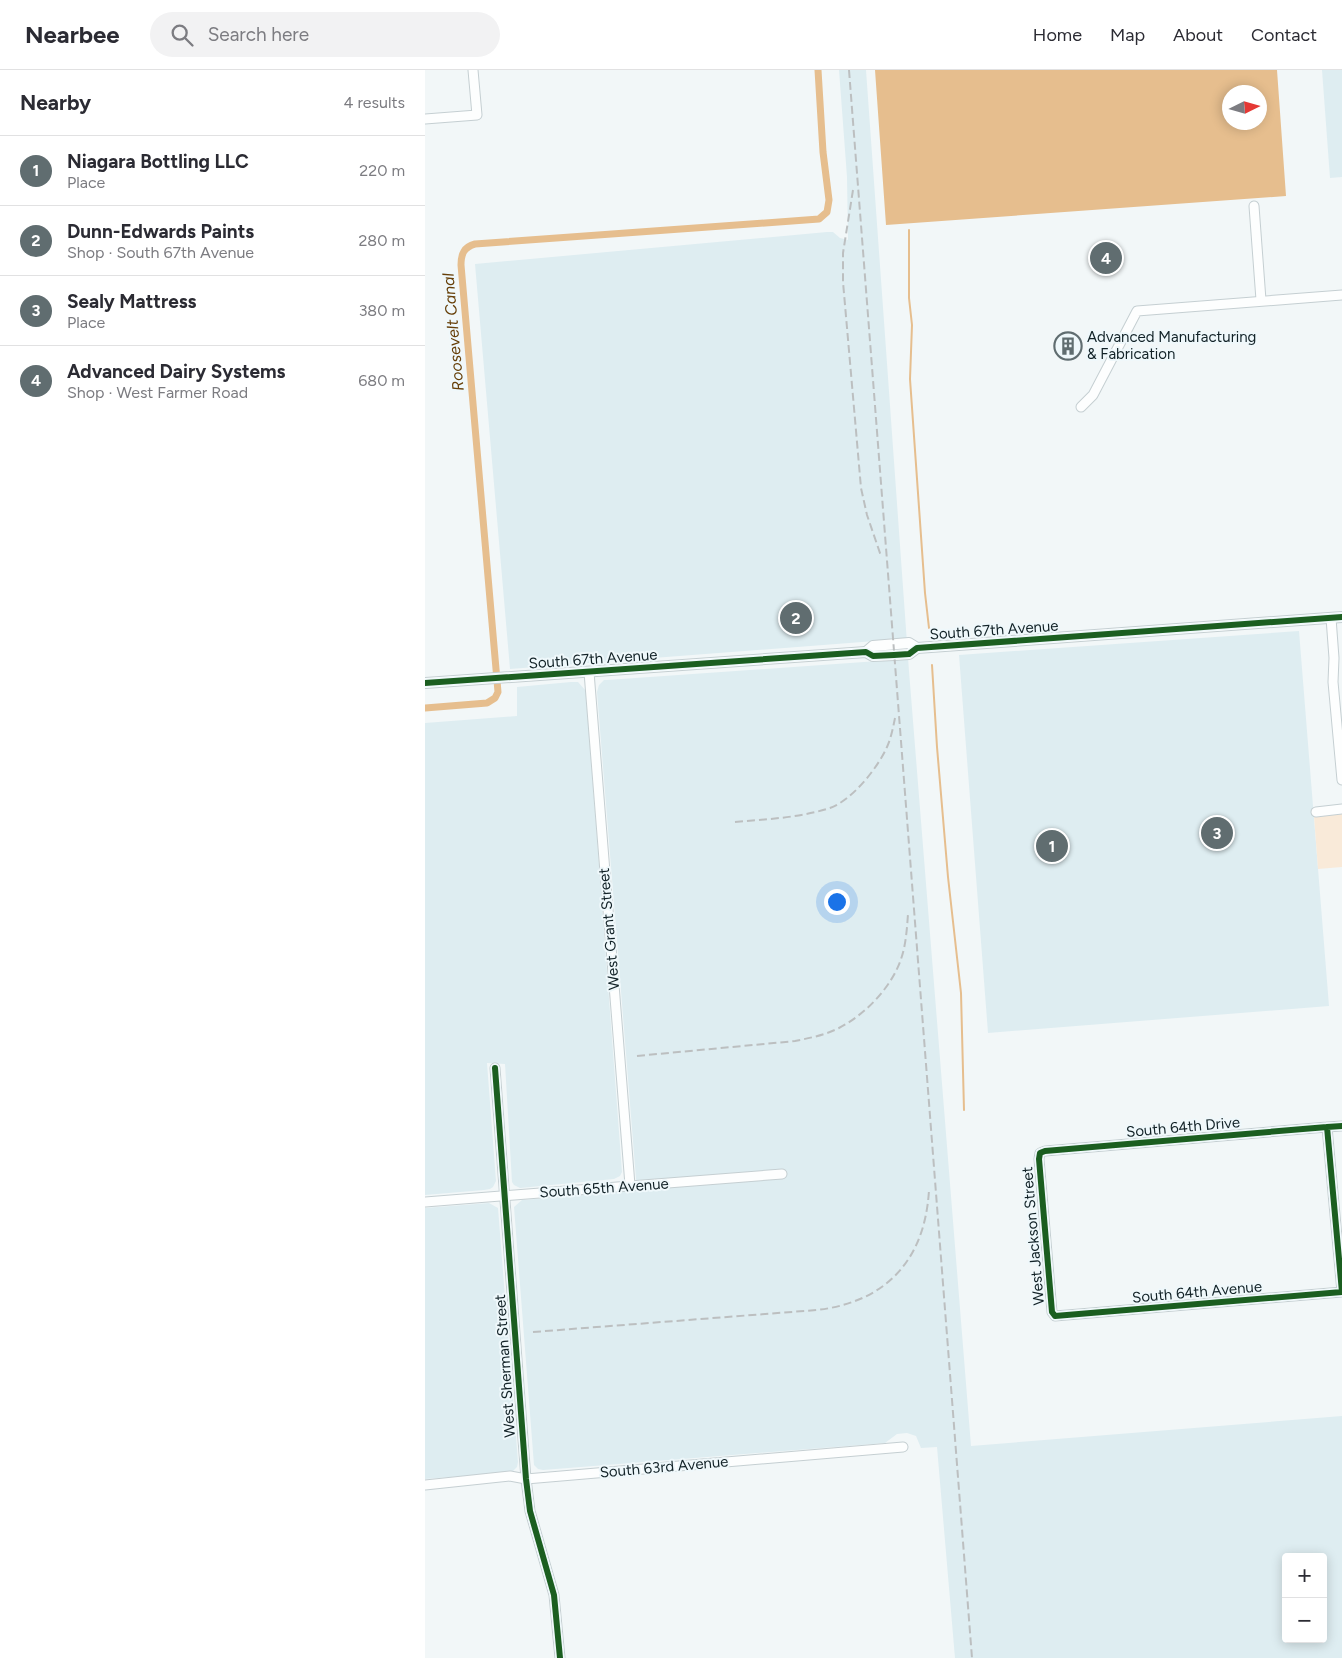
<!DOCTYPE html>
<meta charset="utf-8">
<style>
:root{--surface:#fff;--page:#f2f2f3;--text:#2b2b33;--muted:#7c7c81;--line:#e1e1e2;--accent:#606d70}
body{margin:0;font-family:Figtree,sans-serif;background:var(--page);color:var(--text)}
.controls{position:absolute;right:15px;bottom:15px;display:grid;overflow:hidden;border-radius:5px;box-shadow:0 2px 12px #0003}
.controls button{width:45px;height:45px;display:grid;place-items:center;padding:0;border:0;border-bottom:1px solid var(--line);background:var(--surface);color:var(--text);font:25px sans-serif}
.compass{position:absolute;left:797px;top:15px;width:45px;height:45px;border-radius:50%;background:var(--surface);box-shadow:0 2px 12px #0003;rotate:85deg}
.you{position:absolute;left:411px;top:831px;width:18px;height:18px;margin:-12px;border:4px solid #fff;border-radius:50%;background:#1a73e8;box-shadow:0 0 0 8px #1a73e833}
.badge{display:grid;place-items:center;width:32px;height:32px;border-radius:50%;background:var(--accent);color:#fff;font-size:16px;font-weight:700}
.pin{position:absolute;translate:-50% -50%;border:2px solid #fff;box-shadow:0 1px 5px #0006}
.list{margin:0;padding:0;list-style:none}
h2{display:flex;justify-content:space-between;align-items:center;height:65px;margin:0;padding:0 20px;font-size:21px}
h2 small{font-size:16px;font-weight:400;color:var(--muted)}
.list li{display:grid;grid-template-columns:32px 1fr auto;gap:15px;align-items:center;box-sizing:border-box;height:70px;padding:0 20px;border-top:1px solid var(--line)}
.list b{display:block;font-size:19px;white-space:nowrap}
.list p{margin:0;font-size:16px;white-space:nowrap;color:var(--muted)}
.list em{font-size:16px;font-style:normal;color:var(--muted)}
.icon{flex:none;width:28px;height:28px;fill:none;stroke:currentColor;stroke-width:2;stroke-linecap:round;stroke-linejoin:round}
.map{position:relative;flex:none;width:917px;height:1588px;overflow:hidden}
header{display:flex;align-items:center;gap:30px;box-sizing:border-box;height:70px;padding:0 25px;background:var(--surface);border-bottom:1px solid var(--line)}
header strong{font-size:24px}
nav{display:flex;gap:28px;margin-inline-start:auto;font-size:18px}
.search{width:350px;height:45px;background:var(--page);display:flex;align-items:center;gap:12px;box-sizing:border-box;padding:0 18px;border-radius:28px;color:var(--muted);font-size:19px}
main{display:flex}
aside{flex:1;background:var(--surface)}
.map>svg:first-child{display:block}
.built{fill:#deedf1;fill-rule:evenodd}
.green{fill:#f9ead9}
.water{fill:#e6be8e;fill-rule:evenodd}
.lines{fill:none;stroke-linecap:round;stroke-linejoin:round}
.stream{stroke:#e6be8e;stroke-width:2}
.canal{stroke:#e6be8e;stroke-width:7}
.minor-casing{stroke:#c5cfd2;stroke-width:11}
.major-casing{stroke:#c5cfd2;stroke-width:12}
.minor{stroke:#fdfefe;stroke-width:9}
.major{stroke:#fdfefe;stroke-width:10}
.rail{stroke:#bcbfc0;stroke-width:2;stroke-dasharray:8 4;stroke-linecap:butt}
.cycleway-casing{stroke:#eff8fb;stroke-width:9}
.cycleway{stroke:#1b5e20;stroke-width:6}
.labels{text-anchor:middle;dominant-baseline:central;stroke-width:4;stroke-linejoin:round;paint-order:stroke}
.poi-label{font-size:15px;fill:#122227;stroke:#eff8fb;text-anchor:start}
.street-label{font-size:15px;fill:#122227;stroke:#eff8fb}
.water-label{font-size:16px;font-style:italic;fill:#673f08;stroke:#eff8fb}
</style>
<header>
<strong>Nearbee</strong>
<div class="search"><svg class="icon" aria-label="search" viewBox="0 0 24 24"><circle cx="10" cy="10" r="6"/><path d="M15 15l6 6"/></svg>Search here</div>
<nav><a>Home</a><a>Map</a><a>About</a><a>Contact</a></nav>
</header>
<main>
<aside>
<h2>Nearby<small>4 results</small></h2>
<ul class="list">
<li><span class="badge">1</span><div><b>Niagara Bottling LLC</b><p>Place</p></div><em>220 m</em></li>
<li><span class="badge">2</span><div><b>Dunn-Edwards Paints</b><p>Shop · South 67th Avenue</p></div><em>280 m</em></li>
<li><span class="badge">3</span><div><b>Sealy Mattress</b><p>Place</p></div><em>380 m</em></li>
<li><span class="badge">4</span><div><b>Advanced Dairy Systems</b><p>Shop · West Farmer Road</p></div><em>680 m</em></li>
</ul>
</aside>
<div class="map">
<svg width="917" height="1588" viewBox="0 0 917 1588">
<rect width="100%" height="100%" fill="#f2f7f8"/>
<!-- built -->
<g class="built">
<path d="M414,0H441L484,601L546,1376L917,1346V1588H530L512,1377L496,1378L491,1366L482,1363L472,1364L460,1373L118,1400L113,1399L109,1395L89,1137L97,1130L212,1121L172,622L174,615L179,610H182L453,591L450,571L85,599L50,194L402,162H408L415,168L423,170L422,107ZM861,1487H898V1569H861Z"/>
<path d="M897,0H917V107L905,108Z"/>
<path d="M874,561L904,936L563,963L534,585Z"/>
<path d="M146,612H153L161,621L197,1102L195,1106L189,1109L95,1118L89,1115L87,1112L80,994L62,993L71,1111L68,1117L65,1119L59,1120L0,1125V653L92,646V617Z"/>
<path d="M64,1133L73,1138L93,1392L92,1397L87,1402L0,1409V1138Z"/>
</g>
<!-- green -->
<path class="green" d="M917,744V797L893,799L889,746Z"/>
<!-- water -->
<path class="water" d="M450,0H852L861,126L461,155ZM804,22H834V52H804Z"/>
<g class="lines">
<!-- stream -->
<g class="stream">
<path d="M484,160V228L487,255L485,309L500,523L504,558"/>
<path d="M507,595L512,677L523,807L536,923L539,1040"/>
</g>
<!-- canal -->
<path class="canal" d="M0,638L62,633L70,628L73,622L36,195C36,184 39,177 50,174L394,149L402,142L404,130L398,82L393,0"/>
<!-- minor casing -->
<g class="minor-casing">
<g id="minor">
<path d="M0,49L52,45L48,0"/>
<path d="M829,136L836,230"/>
<path d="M656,337L668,325L712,241L917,225"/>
<path d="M906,548L909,588L908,612L917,710"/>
<path d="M164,602L205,1115"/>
<path d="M891,742L917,739"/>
<path d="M70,998L101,1409L105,1441L129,1525L135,1588"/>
<path d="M902,1057L917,1222L630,1246L627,1242L614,1089L615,1083L620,1081L902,1057L917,1056"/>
<path d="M0,1132L357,1104"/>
<path d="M0,1415L85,1406L101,1409L478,1377"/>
</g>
</g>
<!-- major casing -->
<g class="major-casing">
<g id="major">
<path d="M441,582L448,576L484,573L492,578"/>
<path d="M0,613L441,582L448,586L469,585L484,584L492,578L917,547"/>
</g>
</g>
<!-- minor -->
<use href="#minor" class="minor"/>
<!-- major -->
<use href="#major" class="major"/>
<!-- rail -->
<g class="rail">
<path d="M424,0L547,1588"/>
<path d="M428,120L418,183V212L436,418L442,445L456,486"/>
<path d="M310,752C342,749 374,748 405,738C427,730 452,699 462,677C466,668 468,658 470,648"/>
<path d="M212,986L370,971C385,968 400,965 414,958C441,944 468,916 477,886C481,873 482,858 483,844"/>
<path d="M108,1262L392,1240C461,1232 500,1190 504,1120"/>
</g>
<!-- cycleway casing -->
<g class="cycleway-casing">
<g id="cycleway">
<path d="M0,613L441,582L448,586L469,585L484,584L492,578L917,547"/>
<path d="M70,998L101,1409L105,1441L129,1525L135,1588"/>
<path d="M902,1057L917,1222L630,1246L627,1242L614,1089L615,1083L620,1081L902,1057L917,1056"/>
</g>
</g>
<!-- cycleway -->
<use href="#cycleway" class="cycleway"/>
</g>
<!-- icons -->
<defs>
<g id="building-ring" transform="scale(1.4375)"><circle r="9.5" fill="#eff8fb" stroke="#606d70" stroke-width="1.5"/><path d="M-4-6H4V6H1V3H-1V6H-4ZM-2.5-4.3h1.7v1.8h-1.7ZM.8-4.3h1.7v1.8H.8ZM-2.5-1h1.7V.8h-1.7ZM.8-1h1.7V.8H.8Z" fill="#606d70"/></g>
</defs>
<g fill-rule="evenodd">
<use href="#building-ring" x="643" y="276"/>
</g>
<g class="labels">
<!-- poi labels -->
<g class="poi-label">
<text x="662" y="267">Advanced Manufacturing<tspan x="662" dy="17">&amp; Fabrication</tspan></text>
</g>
<!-- street labels -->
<g class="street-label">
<text transform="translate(569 560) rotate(-4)">South 67th Avenue</text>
<text transform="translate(168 589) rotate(-4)">South 67th Avenue</text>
<text transform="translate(184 859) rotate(-95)">West Grant Street</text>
<text transform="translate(758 1057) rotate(-5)">South 64th Drive</text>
<text transform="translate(179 1118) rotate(-4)">South 65th Avenue</text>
<text transform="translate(608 1166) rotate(-95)">West Jackson Street</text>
<text transform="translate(772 1222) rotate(-5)">South 64th Avenue</text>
<text transform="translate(80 1296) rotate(-94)">West Sherman Street</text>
<text transform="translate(239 1397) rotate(-5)">South 63rd Avenue</text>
</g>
<!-- water labels -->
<g class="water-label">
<text transform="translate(28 262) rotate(-95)">Roosevelt Canal</text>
</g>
</g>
</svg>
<div class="controls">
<button>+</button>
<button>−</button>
</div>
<svg class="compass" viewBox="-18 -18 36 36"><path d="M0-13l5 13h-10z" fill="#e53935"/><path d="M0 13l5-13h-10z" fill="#7c7c81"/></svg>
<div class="you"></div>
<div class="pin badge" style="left:627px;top:776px">1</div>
<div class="pin badge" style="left:371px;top:548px">2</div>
<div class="pin badge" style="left:792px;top:763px">3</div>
<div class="pin badge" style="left:681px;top:188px">4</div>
</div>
</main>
